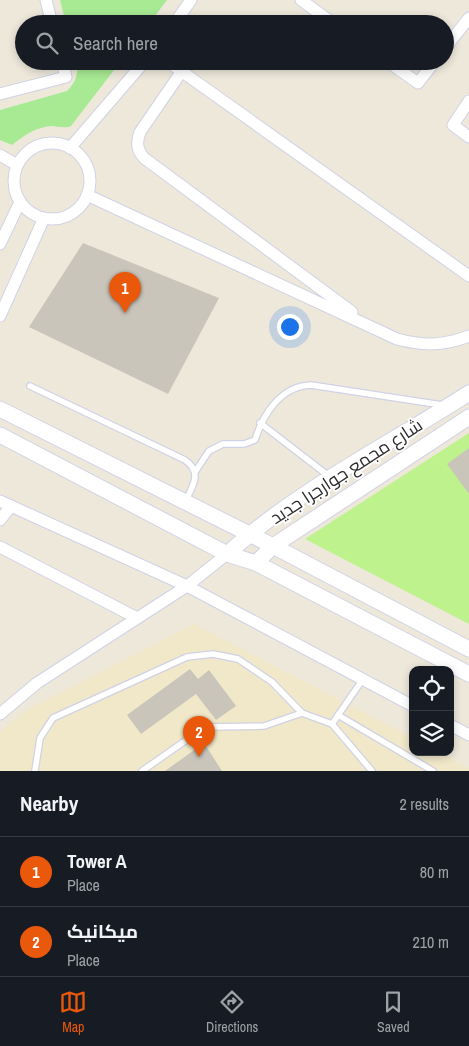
<!DOCTYPE html>
<meta charset="utf-8">
<style>
:root{--surface:#171b24;--page:#20242c;--text:#f1f3f6;--muted:#9ea1a6;--line:#363941;--accent:#ea580c}
body{margin:0;font-family:"Archivo Narrow",Cairo,sans-serif;background:var(--page);color:var(--text)}
.controls{position:absolute;right:15px;bottom:15px;display:grid;overflow:hidden;border-radius:10px;box-shadow:0 2px 8px #0003}
.controls button{width:45px;height:45px;display:grid;place-items:center;padding:0;border:0;border-bottom:1px solid var(--line);background:var(--surface);color:var(--text);font:25px sans-serif}
.you{position:absolute;left:289px;top:326px;width:18px;height:18px;margin:-12px;border:4px solid #fff;border-radius:50%;background:#1a73e8;box-shadow:0 0 0 8px #1a73e833}
.badge{display:grid;place-items:center;width:32px;height:32px;border-radius:50%;background:var(--accent);color:#fff;font-size:16px;font-weight:700}
.pin{position:absolute;translate:-50% -41px;filter:drop-shadow(0 1px 2px #0008)}
.pin::after{content:'';position:absolute;top:26px;width:18px;height:15px;background:inherit;clip-path:polygon(0 0,100% 0,50% 100%)}
.list{margin:0;padding:0;list-style:none}
h2{display:flex;justify-content:space-between;align-items:center;height:65px;margin:0;padding:0 20px;font-size:21px}
h2 small{font-size:16px;font-weight:400;color:var(--muted)}
.list li{display:grid;grid-template-columns:32px 1fr auto;gap:15px;align-items:center;box-sizing:border-box;height:70px;padding:0 20px;border-top:1px solid var(--line)}
.list b{display:block;font-size:19px;white-space:nowrap}
.list p{margin:0;font-size:16px;white-space:nowrap;color:var(--muted)}
.list em{font-size:16px;font-style:normal;color:var(--muted)}
.icon{flex:none;width:28px;height:28px;fill:none;stroke:currentColor;stroke-width:2;stroke-linecap:round;stroke-linejoin:round}
.map{position:relative;flex:none;width:469px;height:771px;overflow:hidden}
.search{position:absolute;background:var(--surface);box-shadow:0 2px 8px #0003;left:15px;right:15px;top:15px;height:55px;display:flex;align-items:center;gap:12px;box-sizing:border-box;padding:0 18px;border-radius:28px;color:var(--muted);font-size:19px}
.sheet{height:205px;background:var(--surface)}
nav{display:flex;justify-content:space-around;align-items:center;box-sizing:border-box;height:70px;border-top:1px solid var(--line);background:var(--surface);font-size:14px;color:var(--muted)}
nav a{display:grid;justify-items:center;gap:2px}
nav .on{color:var(--accent)}
.map>svg:first-child{display:block}
.education{fill:#f1e8c9}
.green{fill:#a7ea93}
.pitch{fill:#bdf28d}
.building{fill:#c9c5bb}
.lines{fill:none;stroke-linecap:round;stroke-linejoin:round}
.service-casing{stroke:#d0d2e5;stroke-width:8}
.minor-casing{stroke:#d0d2e5;stroke-width:13}
.tertiary-casing{stroke:#d0d2e5;stroke-width:17}
.service{stroke:#fff;stroke-width:5.5}
.minor{stroke:#fff;stroke-width:11}
.tertiary{stroke:#fff;stroke-width:15}
.labels{text-anchor:middle;dominant-baseline:central;stroke-width:4;stroke-linejoin:round;paint-order:stroke}
.street-label{font-size:18px;fill:#2b2b2b;stroke:#fff}
</style>
<div class="map">
<svg width="469" height="771" viewBox="0 0 469 771">
<rect width="100%" height="100%" fill="#eee8db"/>
<!-- education -->
<path class="education" d="M194,624L413,738V752H439L469,768V771H0V732L23,712Z"/>
<!-- green -->
<g class="green">
<path d="M60,0H167L149,24H66Z"/>
<path d="M76,61H121L71,126C65,129 58,126 51,126C36,127 23,136 12,145L0,140V110L67,91C76,82 79,74 76,61Z"/>
</g>
<!-- pitch -->
<path class="pitch" d="M469,433V624L305,539Z"/>
<!-- building -->
<g class="building">
<path d="M83,243L219,298L168,394L29,327Z"/>
<path d="M469,448V494L447,464Z"/>
<path d="M190,669L198,679L209,670L236,706L216,720L196,694L141,734L127,715Z"/>
<path d="M204,743L222,771H165Z"/>
</g>
<g class="lines">
<!-- service casing -->
<g class="service-casing">
<g id="service">
<path d="M30,386L185,460C202,472 194,484 186,500"/>
<path d="M260,423L330,477"/>
<path d="M195,472L209,451L223,444H244L255,440C263,414 281,386 311,385L442,405"/>
<path d="M338,715L433,771"/>
<path d="M332,724L363,679"/>
<path d="M35,771L40,738L53,718L187,657L213,654L238,659L272,682L302,713"/>
<path d="M142,771L205,727L264,726L302,713L332,724L372,771"/>
</g>
</g>
<!-- minor casing -->
<g class="minor-casing">
<g id="minor">
<path d="M46,0L52,24"/>
<path d="M301,0L334,24"/>
<path d="M174,24L191,0"/>
<path d="M445,48L469,18"/>
<path d="M167,61L469,276"/>
<path d="M387,61L418,83L435,61"/>
<path d="M182,71L140,132C136,143 137,150 144,158L352,312"/>
<path d="M0,94L66,77L62,61"/>
<path d="M469,101L453,125L469,137"/>
<circle cx="52" cy="181" r="38"/>
<path d="M70,148L145,61"/>
<path d="M0,155L17,165"/>
<path d="M87,195L397,339C423,346 443,346 469,336"/>
<path d="M0,244L20,202"/>
<path d="M0,316L44,218"/>
<path d="M0,501L187,586L413,706"/>
<path d="M0,520L11,506"/>
<path d="M0,547L137,618"/>
<path d="M0,714L37,683L187,586L227,554"/>
<path d="M450,725L469,735"/>
</g>
</g>
<!-- tertiary casing -->
<g class="tertiary-casing">
<g id="tertiary">
<path d="M0,409L273,546L469,649"/>
<path d="M0,435L227,554L256,563L469,674"/>
<path d="M227,554C299,489 388,445 469,393"/>
<path d="M256,563L273,546L469,417"/>
</g>
</g>
<!-- service -->
<use href="#service" class="service"/>
<!-- minor -->
<use href="#minor" class="minor"/>
<!-- tertiary -->
<use href="#tertiary" class="tertiary"/>
</g>
<g class="labels">
<!-- street labels -->
<g class="street-label">
<text transform="translate(346 471) rotate(-33)">شارع مجمع جوارجرا جديد</text>
</g>
</g>
</svg>
<div class="controls">
<button><svg class="icon" aria-label="locate" viewBox="0 0 24 24"><circle cx="12" cy="12" r="6"/><path d="M12 2v4M12 18v4M2 12h4M18 12h4"/></svg></button>
<button><svg class="icon" aria-label="layers" viewBox="0 0 24 24"><path d="M12 4l9 5-9 5-9-5zM3 14l9 5 9-5"/></svg></button>
</div>
<div class="you"></div>
<div class="pin badge" style="left:125px;top:313px">1</div>
<div class="pin badge" style="left:199px;top:757px">2</div>
<div class="search"><svg class="icon" aria-label="search" viewBox="0 0 24 24"><circle cx="10" cy="10" r="6"/><path d="M15 15l6 6"/></svg>Search here</div>
</div>
<section class="sheet">
<h2>Nearby<small>2 results</small></h2>
<ul class="list">
<li><span class="badge">1</span><div><b>Tower A</b><p>Place</p></div><em>80 m</em></li>
<li><span class="badge">2</span><div><b>میکانیک</b><p>Place</p></div><em>210 m</em></li>
</ul>
</section>
<nav>
<a class="on"><svg class="icon" aria-label="map" viewBox="0 0 24 24"><path d="M3 6l6-2 6 2 6-2v14l-6 2-6-2-6 2zM9 4v14M15 6v14"/></svg>Map</a>
<a><svg class="icon" aria-label="directions" viewBox="0 0 24 24"><path d="M12 3l9 9-9 9-9-9zM9 14v-3h6M13 9l2 2-2 2"/></svg>Directions</a>
<a><svg class="icon" aria-label="saved" viewBox="0 0 24 24"><path d="M7 4h10v16l-5-4-5 4z"/></svg>Saved</a>
</nav>
